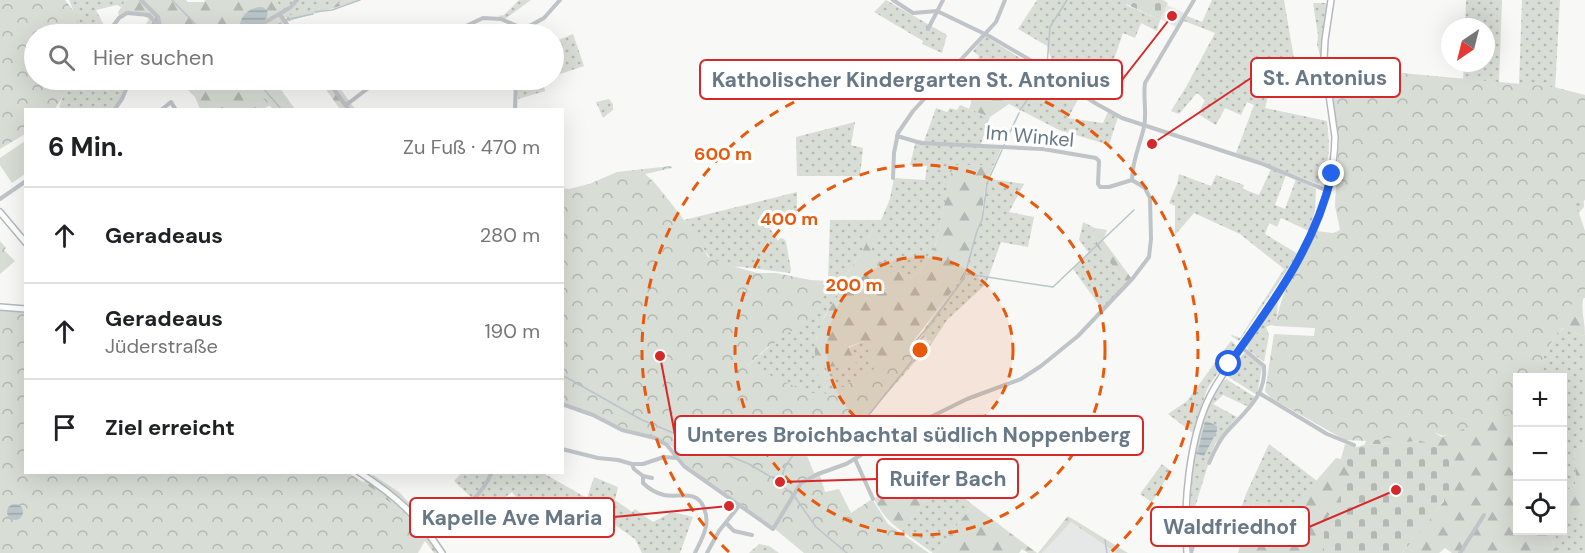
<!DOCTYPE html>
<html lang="de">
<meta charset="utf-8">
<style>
:root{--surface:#fff;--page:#f2f2f2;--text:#202124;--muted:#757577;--line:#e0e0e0}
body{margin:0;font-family:"DM Sans",sans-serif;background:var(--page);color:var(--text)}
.controls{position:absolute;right:18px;bottom:18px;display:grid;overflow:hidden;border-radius:0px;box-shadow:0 6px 24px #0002}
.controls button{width:54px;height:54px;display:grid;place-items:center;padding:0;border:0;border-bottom:2px solid var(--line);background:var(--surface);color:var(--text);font:30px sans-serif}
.compass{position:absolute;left:1441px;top:18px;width:54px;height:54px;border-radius:50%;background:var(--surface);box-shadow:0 6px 24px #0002;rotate:215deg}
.stop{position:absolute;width:18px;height:18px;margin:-14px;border:4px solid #2563eb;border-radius:50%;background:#fff}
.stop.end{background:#2563eb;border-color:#fff;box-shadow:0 2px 6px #0008}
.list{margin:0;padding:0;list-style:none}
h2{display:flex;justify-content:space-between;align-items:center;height:78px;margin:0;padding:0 24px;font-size:26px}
h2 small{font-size:20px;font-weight:400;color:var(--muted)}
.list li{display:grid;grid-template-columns:39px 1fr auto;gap:18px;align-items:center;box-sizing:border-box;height:96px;padding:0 24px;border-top:2px solid var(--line)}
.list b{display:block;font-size:22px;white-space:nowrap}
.list p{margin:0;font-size:20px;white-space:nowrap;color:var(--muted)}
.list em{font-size:20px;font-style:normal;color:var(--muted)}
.icon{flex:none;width:33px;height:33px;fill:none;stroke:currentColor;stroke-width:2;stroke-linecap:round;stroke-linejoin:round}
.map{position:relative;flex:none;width:1585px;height:553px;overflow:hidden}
.search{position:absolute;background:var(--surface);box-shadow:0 6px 24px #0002;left:24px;top:24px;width:540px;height:66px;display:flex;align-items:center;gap:15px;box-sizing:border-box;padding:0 21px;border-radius:33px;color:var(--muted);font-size:22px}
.panel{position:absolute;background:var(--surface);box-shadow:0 6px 24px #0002;left:24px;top:108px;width:540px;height:366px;border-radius:0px}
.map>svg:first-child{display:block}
.built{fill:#e6e7e7}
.industrial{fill:url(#industrial-furrows)}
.grass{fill:url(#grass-dots)}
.forest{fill:url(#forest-firs);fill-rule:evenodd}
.cemetery{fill:url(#cemetery-stones)}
.park{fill:url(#park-crowns)}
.pitch{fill:#d8ddd5}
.water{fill:url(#water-rules)}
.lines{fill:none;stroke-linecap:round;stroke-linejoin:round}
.stream{stroke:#bac5ca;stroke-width:1.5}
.secondary-casing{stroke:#b4b9be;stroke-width:8}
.street{stroke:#bfc4c8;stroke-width:4}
.secondary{stroke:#fff;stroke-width:5}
.route{stroke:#2563eb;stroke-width:8}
.ring{fill:none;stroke:#e8590c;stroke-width:3;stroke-dasharray:10 8}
.labels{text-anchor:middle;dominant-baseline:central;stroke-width:6;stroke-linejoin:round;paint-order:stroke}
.street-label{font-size:20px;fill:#677886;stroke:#fff}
.centre{fill:#e8590c;stroke:#fff;stroke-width:3}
.ring-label{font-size:18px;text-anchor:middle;font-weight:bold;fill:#e8590c;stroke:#fff;stroke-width:6;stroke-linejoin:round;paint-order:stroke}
.leader{fill:none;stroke:#d62828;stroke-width:2}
.callout-dot{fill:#d62828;stroke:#fff;stroke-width:2}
.callout{fill:#fff;stroke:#d62828;stroke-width:2}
.callout-label{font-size:21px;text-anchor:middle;font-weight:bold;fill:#677886}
</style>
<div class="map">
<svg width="1585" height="553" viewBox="0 0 1585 553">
<defs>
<pattern id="industrial-furrows" width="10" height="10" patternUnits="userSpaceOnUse" patternTransform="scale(1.5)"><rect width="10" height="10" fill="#e6e7e7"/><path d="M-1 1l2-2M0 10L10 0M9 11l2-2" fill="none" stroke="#bec0c1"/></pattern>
<pattern id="grass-dots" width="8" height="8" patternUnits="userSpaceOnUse" patternTransform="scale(1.5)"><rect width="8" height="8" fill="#d8ddd5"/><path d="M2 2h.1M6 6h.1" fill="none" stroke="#b3b8b2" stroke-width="1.8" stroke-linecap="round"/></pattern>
<pattern id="forest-firs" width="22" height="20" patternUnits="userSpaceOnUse" patternTransform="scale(1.5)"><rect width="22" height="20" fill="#d8ddd5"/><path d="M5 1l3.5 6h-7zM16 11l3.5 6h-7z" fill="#b3b8b2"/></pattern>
<pattern id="cemetery-stones" width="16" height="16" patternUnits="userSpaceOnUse" patternTransform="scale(1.5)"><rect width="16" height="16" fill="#d8ddd5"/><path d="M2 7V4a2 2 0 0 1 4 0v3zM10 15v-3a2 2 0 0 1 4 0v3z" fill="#b3b8b2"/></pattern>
<pattern id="park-crowns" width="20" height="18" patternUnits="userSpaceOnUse" patternTransform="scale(1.5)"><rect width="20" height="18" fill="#d8ddd5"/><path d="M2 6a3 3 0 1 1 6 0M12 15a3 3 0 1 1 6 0" fill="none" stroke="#b3b8b2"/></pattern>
<pattern id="water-rules" width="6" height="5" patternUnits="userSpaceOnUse" patternTransform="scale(1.5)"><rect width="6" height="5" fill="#bac5ca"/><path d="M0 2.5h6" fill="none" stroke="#9ba5aa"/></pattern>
</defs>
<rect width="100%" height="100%" fill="#f8f8f6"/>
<!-- built -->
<g class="built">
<path d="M1167,5L1184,13L1176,27L1160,19Z"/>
<path d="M1071,522L1116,553H1042Z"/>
</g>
<!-- industrial -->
<path class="industrial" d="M923,334L932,343L924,354L913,364V345Z"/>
<!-- grass -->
<g class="grass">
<path d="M69,0H126L121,7L117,5L96,10L107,31L104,34H76V17Z"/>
<path d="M276,0H351L285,17L289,21L283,25L274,16L282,10Z"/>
<path d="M519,0H531L505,19L498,16L504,15Z"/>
<path d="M886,0L947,35L942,53L922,44L923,41L874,12Z"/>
<path d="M1037,0H1129L1126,5L1160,20L1157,31L1141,23L1135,38L1123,33L1111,68L1125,74L1123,98L1108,91V85L1085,80L1082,92L1068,118L1103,123L1108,112L1118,117L1109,145L1059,130L1009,104L1030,68L1059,88L1070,80L1047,65L1051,58L1047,46L1018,29Z"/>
<path d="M1212,0H1284L1297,76L1274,72L1265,108L1327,121C1330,147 1331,160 1318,184L1236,153L1254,105L1247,102L1241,115L1225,108L1216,125L1198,114L1205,100L1197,93L1179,114L1171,111L1186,87L1215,33L1184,21L1187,16L1202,22Z"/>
<path d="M1466,0H1502L1499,83L1463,80L1464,63H1486V27H1465Z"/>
<path d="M1522,0H1560L1555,90L1519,86Z"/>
<path d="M1313,3H1327L1322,39V64L1317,44L1318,35Z"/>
<path d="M573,34L584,66L554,76V48L558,46L556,41Z"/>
<path d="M985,36L1023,60L1024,67L1000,94L973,73L979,56L973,51Z"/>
<path d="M70,80H128L121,98L112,109H61L59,106Z"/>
<path d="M505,80H543L545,91L518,99L516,82L506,88Z"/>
<path d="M609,99L613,104V110L603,118L596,102Z"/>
<path d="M960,105L990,117L980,147L1001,149L994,165L953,166L935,247L922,268L911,278L869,256L873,229L862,252L839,285L843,289L825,315L816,339L827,392L824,367L848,348L864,341L913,345V364L857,428L812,449L815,434L708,481L684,463L672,446L657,437L623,428L585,410L562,376L763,373L748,365L768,348L828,281L830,220H881L890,199L894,178L925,180L927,166L910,165L916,140L924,141L936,108L947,112L950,108L957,110Z"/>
<path d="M855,122L851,145L863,148L860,176H797L796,137Z"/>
<path d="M1271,169L1286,175L1275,205L1285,209L1296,179L1316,189L1315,211L1309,231L1281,218L1277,227L1269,223L1265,234L1298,254L1239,341L1231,336L1232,335L1240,338L1284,269L1240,234L1194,213L1175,235V206L1169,203L1177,184L1179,174L1211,186L1216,175L1244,185L1243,189L1259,195Z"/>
<path d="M990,179L1024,184L1009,212L1034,217L1028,247L1001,242L986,284L947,320L932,343L923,334L925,328L948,296L976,231L984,206L986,183Z"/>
<path d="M797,192V217L766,222L778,241L780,238L784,239L786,242L791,270L790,273L724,265L710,258L684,220Z"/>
<path d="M1083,222L1095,228L1093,241L1127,284L1102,309L1073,269L1089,253L1079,240Z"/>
<path d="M1278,301L1276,326L1271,325L1266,327L1269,335L1264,362L1248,350L1247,346Z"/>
<path d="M1564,328L1583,336L1585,334V446L1574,449L1576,481L1574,488L1563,490L1562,378H1532L1557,333Z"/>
<path d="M1232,341L1236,346L1207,389L1193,433L1168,414L1187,401L1230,342Z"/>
<path d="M1244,353L1248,354L1262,367L1257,395L1227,376Z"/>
<path d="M1226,379L1255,397L1249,407L1223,395L1213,404L1237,417L1215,444L1207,464L1208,465L1195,507L1191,543H1189C1191,496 1190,450 1209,406C1213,396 1218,384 1226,379Z"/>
<path d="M1269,444L1317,481L1303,496V507L1294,518L1254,500L1242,541L1231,538L1246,494Z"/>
<path d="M1162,464L1171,471L1152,502L1140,494Z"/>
<path d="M462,472L543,473L587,498L594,477L618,487L615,500L632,512L635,509L653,522L672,512L693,517L680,553H642L635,539L576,498L536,523L512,492L495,505L492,503L453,535L447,525L475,501L454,481Z"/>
<path d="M941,480L973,505L935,553H933L902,531Z"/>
<path d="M1563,517H1585V553H1558L1548,531L1562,530Z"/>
<path d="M759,544L769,546L779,553H749Z"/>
</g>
<!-- forest -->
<g class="forest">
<path d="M126,0H186L188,2H204L205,0H276L283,10L274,16L283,25L271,34H140L149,19L138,13L119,16L118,12Z"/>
<path d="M351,0H361L289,21L285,16Z"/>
<path d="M1023,60L1042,73L1047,65L1070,79L1067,89L1059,88L1030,69L1009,104L990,117L969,109C975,94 967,89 973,73L1000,94L1023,67Z"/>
<path d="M178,80H219L223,88L236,80H274L295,109H275L271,105L262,109H200L195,97Z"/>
<path d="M319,80H334L355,109H340Z"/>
<path d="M953,165H994L986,183L981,219L963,277L911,344L876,368L864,341L848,347L857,365L824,367L827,393L822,392C820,380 815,367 815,354C814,330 829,308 843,289L839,285L862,252L873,229H877L870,256L911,278L922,268L935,247Z"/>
<path d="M1582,170L1584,207L1578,214L1584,296C1580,309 1585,321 1585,334L1583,336L1563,328L1557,333L1532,377L1518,378V530L1548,531L1558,553H1452L1445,548L1439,553H1402L1444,501L1421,441L1364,445L1371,434ZM1503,409L1442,437L1435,433L1441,420Z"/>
<path d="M1095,228L1107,230L1103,240L1132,279L1127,284L1093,241Z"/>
<path d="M1585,446V517H1563V490L1574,488L1576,480L1574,449Z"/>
<path d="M1336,458L1341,459L1355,471L1325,524L1324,553H1238L1254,500L1294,518L1303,507V496Z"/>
<path d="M918,461L941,480L902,531C888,522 882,513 874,499Z"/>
<path d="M373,475L399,492L420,514L414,519L439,553H434L406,515L363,482Z"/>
<path d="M973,505L1037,553H1028L1022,549L1019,553H935Z"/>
<path d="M1068,516L1128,553H1116L1071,522L1042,553H1038Z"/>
</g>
<!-- cemetery -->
<g class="cemetery">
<path d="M1129,0H1163L1168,3L1160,20L1126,4Z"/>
<path d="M1421,441C1432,444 1448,448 1453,458C1467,484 1417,534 1402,553H1324V524L1354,471L1341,459L1345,444L1357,447L1364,445Z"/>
</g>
<!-- park -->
<g class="park">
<path d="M0,0H65L76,14L81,34H34V80H73L55,109L26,110L25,134L0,149Z"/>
<path d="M1326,66L1554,87L1585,95V200L1576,204L1585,231V298H1575L1533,377L1518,378L1517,417L1505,415L1443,436L1434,432L1368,441L1345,440L1271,398L1265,391L1274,334L1314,336L1315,328L1275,326C1283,287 1296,265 1317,231L1333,233L1340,230L1335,206L1339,138Z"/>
<path d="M246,80H271L273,87L293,109H273Z"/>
<path d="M671,166L672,168L645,174L654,182L671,203L699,240L708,257L722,263L757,273H776L810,280L828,281L821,303L811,318L768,347L748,365L809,393H819L822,391L827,395L865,375L911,343V361L860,425V427L806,453L814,473L819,472L825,492L839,489L851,513L872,499L888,524L929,553H804L770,525L684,463L672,446L651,434L623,428L597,415L563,402L562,188L569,189L589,184L617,172Z"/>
<path d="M0,241L6,248L4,250L15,261L0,274Z"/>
<path d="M0,309L25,311L26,472L349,473L382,495L388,502L399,507L426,539L418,553H0Z"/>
</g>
<!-- pitch -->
<path class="pitch" d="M25,141V174L12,183L0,165V158Z"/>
<!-- water -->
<g class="water">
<path d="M262,7L267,10C270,21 258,27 247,29L240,24C242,13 252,7 262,7Z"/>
<path d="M1207,421L1217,426V431L1205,454L1204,456L1197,454L1205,422Z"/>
<circle cx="15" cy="512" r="8"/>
</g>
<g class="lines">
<!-- stream -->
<g class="stream">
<path d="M172,0L205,34"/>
<path d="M315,12L332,10L360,0"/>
<path d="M285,20L313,14"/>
<path d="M261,34L281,23"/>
<path d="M1047,65L1050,27L1067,0"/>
<path d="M256,80L282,110"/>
<path d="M1020,110L1043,78"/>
<path d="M1004,145L1019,113"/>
<path d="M967,274L1053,287L1134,210"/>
<path d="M562,375L642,420L749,464L776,480L795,497L816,527L847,553"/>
<path d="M860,426L912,361V345L929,326L964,278L977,231L982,220L987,183L1002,150"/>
<path d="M781,480L785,467L793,455L804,453L857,428"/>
<path d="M1105,540L1107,553"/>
</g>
<!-- secondary casing -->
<g class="secondary-casing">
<g id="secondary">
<path d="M0,212L26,243"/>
<path d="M0,307L26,309"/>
<path d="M359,472C397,497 417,515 442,553"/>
<path d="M1187,553C1183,507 1189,438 1210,396C1221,375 1236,355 1250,335C1292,275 1334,213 1335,137L1324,59L1325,40L1331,0"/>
</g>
</g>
<!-- street -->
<g class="street">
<path d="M141,0L158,17L162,34"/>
<path d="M893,0L913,13L937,11L989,36L1030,60L1095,103L1122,118L1260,163L1328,191"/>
<path d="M280,15L294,34"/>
<path d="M928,29L943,0"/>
<path d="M107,34L119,18L127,13L149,15L161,29"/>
<path d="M245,34L291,7L297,0"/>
<path d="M449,34L483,18L501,19L524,29L544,18L560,0"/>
<path d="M327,80L349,110"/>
<path d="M346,105L379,80"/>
<path d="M114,110L122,99L130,80"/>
<path d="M161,110L171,102L176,110"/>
<path d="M515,110L516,80"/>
<path d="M897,136L921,143L1043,149L1096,158L1099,161L1098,184L1100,187H1109L1132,180"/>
<path d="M893,178L894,153L898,133L913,111L996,22L1005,0"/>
<path d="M1132,180C1132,161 1140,145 1144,127C1147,113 1143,98 1145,83L1194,0"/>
<path d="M0,199L26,181"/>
<path d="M1259,393L1327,434L1354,445"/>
<path d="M562,404L593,415L622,430L655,438L667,445L684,466L773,529L801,483L818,474L846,464L900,432L967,399L1021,379L1041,366L1078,336L1133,278L1149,257L1151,239L1150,198L1145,188L1132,180"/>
<path d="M562,449L598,458L618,460L632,464H643L664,457L677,458"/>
<path d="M855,459L873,499"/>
<path d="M1209,463C1214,452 1218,442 1225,434C1243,413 1267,397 1264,366L1241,347"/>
<path d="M632,464L634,469L643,476V483C649,489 656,493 664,495C679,498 697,489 704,508C711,525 702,538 695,553"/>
<path d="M643,476L652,478"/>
<path d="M726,523L734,531L752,535"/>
<path d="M431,536C453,518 480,500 492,472"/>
<path d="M707,553L719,531L739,506"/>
<path d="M1191,553L1193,546"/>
<path d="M1460,553L1484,515"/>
</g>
<!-- secondary -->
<use href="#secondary" class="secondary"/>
</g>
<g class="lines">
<!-- route -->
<path class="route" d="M1229,364C1273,302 1314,249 1332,174"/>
</g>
<!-- distance rings -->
<circle cx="920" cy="350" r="93" fill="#e8590c" fill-opacity=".12"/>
<g class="ring">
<circle cx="920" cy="350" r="93"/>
<circle cx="920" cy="350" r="185"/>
<path d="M729 552A278 278 0 1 1 1111 552"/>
</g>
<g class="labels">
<!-- street labels -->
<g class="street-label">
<text transform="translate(1030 136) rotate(5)">Im Winkel</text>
</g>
</g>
<circle cx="920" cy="350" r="9" class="centre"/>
<g class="ring-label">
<text x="723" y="160">600 m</text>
<text x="789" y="225">400 m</text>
<text x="854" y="291">200 m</text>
</g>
<!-- callouts -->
<path class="leader" d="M1152 144L1251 78M1172 16L1122 80M660 356L675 435M780 482L877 479M729 506L614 517M1396 490L1309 527"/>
<g class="callout-dot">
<circle cx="1152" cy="144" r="6"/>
<circle cx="1172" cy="16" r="6"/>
<circle cx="660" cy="356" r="6"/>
<circle cx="780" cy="482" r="6"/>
<circle cx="729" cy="506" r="6"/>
<circle cx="1396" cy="490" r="6"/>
</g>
<g class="callout">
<rect x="1251" y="58" width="149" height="39" rx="6"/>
<rect x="700" y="60" width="422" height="39" rx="6"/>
<rect x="675" y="416" width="468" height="39" rx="6"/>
<rect x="877" y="459" width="141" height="39" rx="6"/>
<rect x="410" y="498" width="204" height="39" rx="6"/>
<rect x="1151" y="507" width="158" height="39" rx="6"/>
</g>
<g class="callout-label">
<text x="1325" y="85">St. Antonius</text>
<text x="911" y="87">Katholischer Kindergarten St. Antonius</text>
<text x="909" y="442">Unteres Broichbachtal südlich Noppenberg</text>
<text x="948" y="486">Ruifer Bach</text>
<text x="512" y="525">Kapelle Ave Maria</text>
<text x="1230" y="534">Waldfriedhof</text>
</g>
</svg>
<div class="controls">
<button>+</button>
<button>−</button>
<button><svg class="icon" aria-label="locate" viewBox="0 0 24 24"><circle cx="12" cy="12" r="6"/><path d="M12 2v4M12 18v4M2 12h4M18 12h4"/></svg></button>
</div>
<svg class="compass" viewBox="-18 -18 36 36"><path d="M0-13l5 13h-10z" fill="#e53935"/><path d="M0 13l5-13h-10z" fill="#757577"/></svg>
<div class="stop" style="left:1229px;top:364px"></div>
<div class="stop end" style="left:1332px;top:174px"></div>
<div class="search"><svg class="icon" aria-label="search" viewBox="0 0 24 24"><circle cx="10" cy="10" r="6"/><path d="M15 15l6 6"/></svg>Hier suchen</div>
<section class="panel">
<h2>6 Min.<small>Zu Fuß · 470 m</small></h2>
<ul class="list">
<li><svg class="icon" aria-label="ahead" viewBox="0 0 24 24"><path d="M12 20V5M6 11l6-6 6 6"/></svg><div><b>Geradeaus</b></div><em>280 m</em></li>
<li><svg class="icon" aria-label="ahead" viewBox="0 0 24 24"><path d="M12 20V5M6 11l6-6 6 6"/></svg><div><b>Geradeaus</b><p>Jüderstraße</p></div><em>190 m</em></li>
<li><svg class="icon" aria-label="arrive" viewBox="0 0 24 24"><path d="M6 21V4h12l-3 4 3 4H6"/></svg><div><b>Ziel erreicht</b></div></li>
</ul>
</section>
</div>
